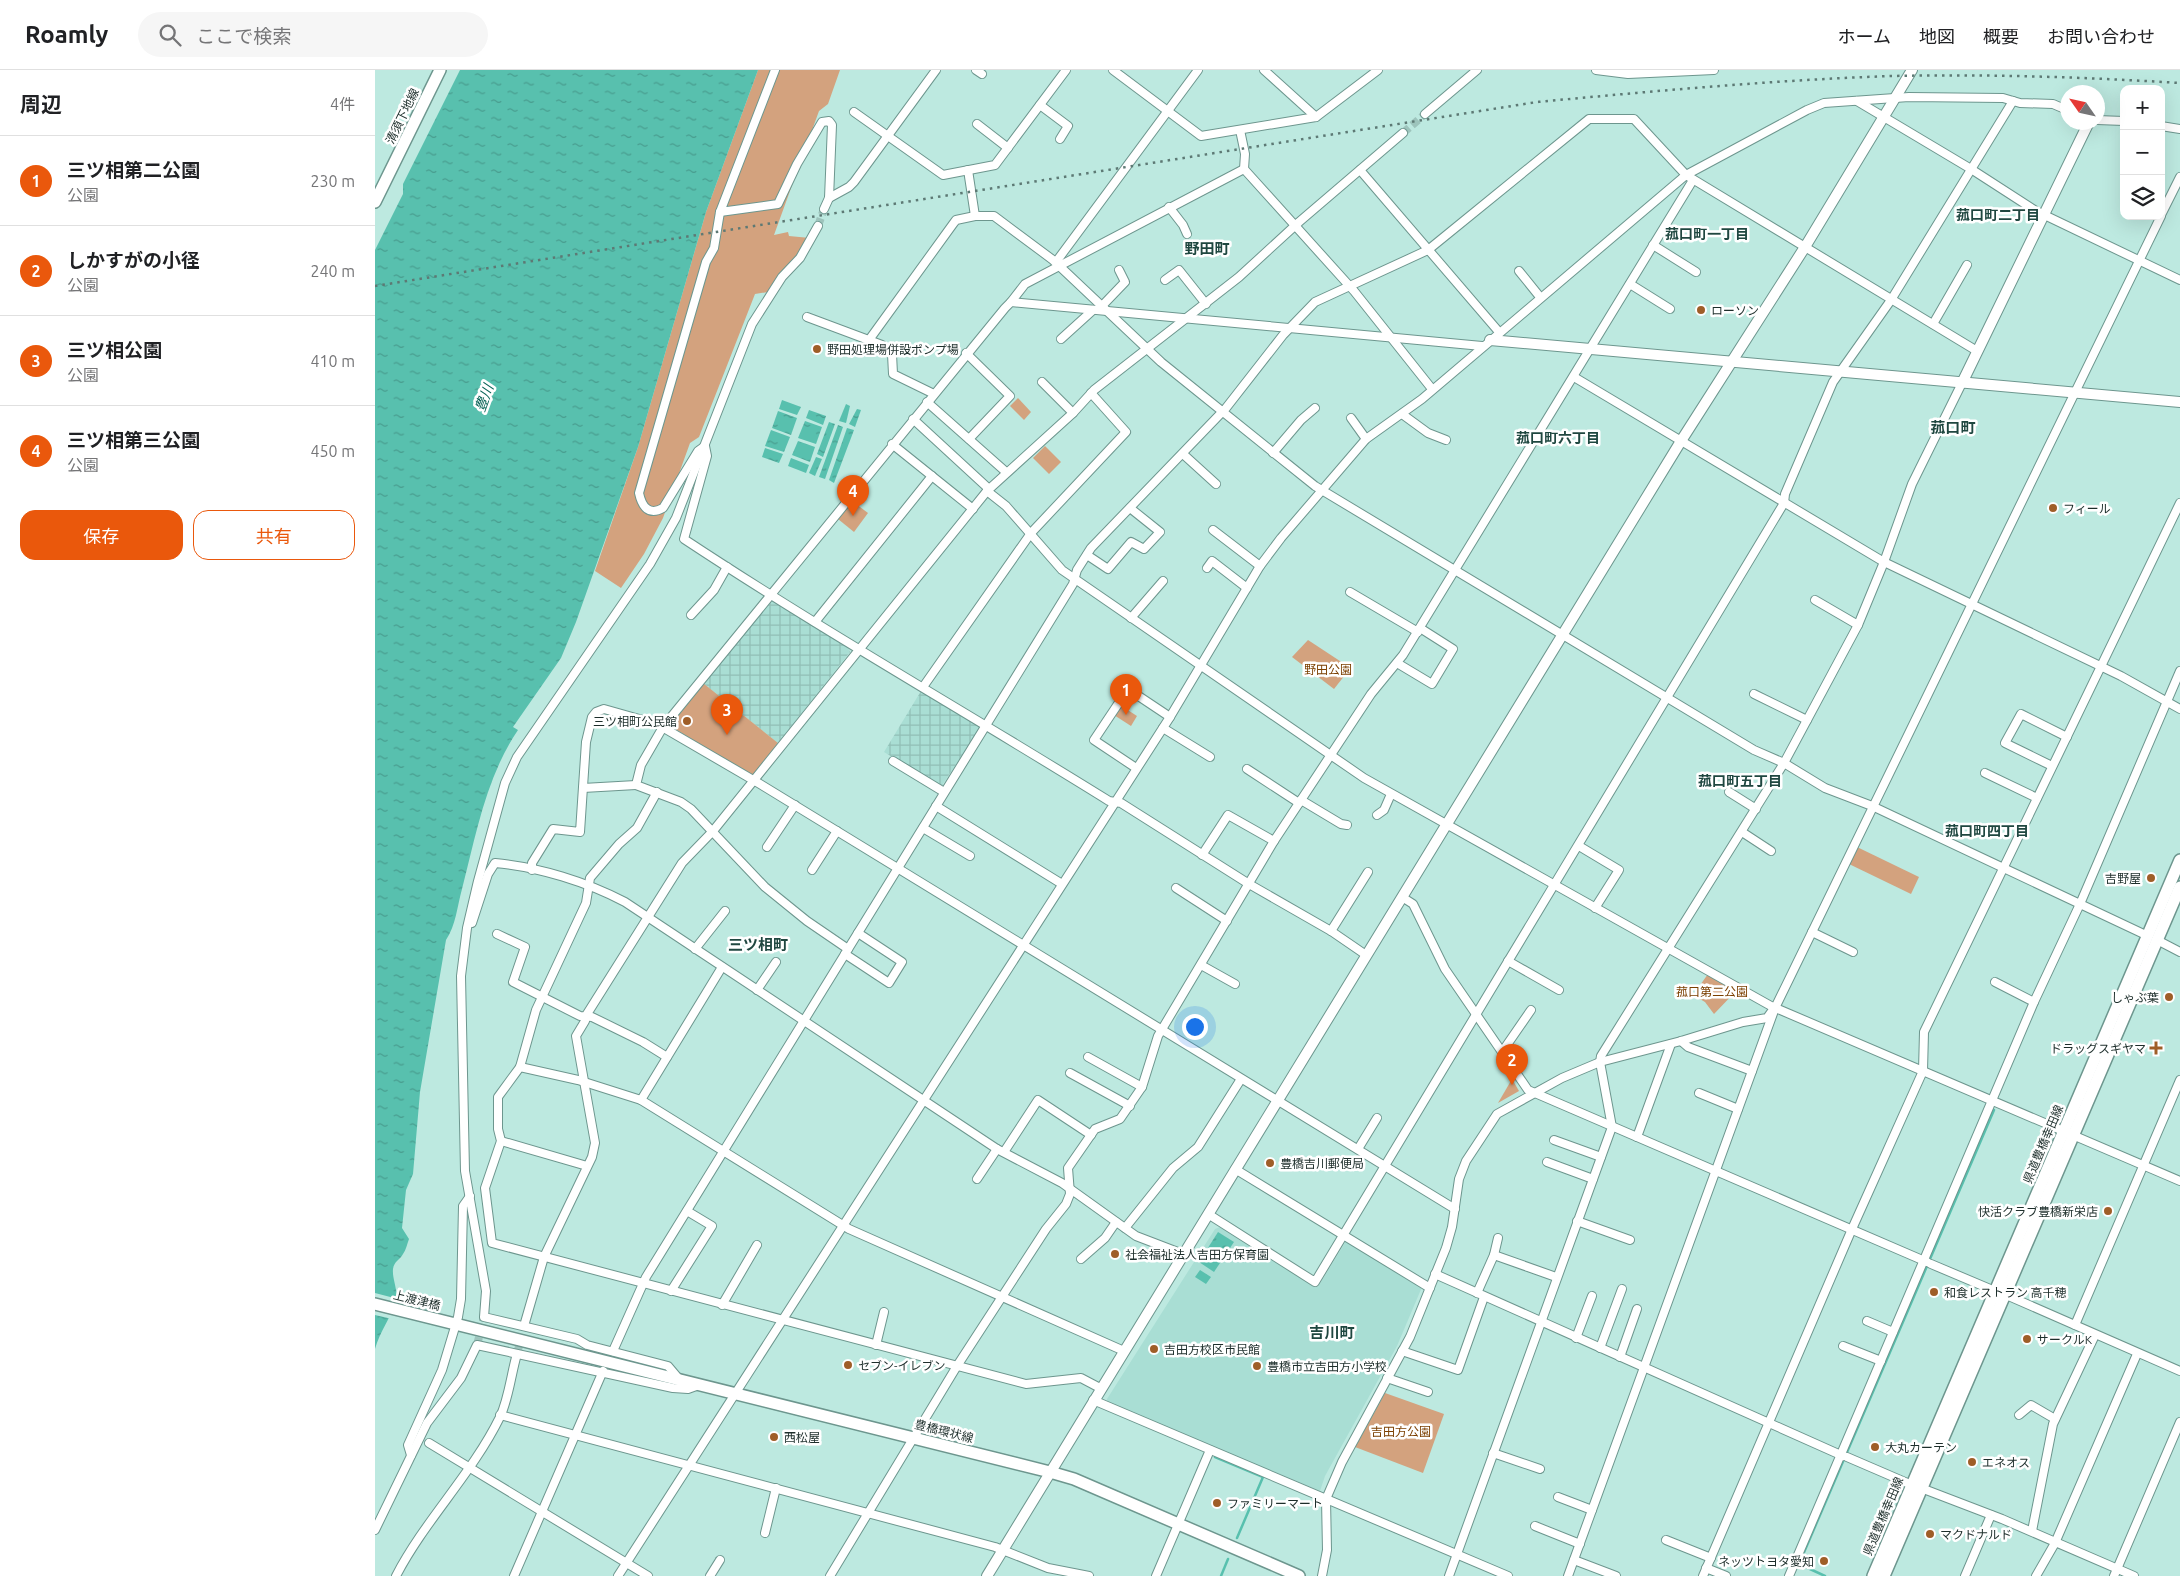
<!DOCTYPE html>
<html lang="ja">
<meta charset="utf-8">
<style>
:root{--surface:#fff;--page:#f6f6f6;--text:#202124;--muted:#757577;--line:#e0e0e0;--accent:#ea580c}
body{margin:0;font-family:Ubuntu,"Noto Sans JP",sans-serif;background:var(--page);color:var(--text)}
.controls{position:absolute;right:15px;top:15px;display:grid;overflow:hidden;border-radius:10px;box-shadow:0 5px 20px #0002}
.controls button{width:45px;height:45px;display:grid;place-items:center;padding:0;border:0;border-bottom:1px solid var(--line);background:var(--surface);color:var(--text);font:25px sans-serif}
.compass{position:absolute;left:1685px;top:15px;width:45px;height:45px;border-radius:50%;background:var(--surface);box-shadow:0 5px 20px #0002;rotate:304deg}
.you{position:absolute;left:819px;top:956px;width:18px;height:18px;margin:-12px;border:4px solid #fff;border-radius:50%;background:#1a73e8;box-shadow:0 0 0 8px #1a73e833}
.badge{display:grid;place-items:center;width:32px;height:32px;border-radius:50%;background:var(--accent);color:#fff;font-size:16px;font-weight:700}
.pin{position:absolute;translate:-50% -41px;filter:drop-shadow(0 1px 2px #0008)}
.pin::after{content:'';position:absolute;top:26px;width:18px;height:15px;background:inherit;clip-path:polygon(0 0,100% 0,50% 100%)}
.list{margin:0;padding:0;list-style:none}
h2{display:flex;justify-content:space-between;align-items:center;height:65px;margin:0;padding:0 20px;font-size:21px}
h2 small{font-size:16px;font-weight:400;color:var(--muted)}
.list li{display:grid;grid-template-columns:32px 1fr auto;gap:15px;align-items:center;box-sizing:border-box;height:90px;padding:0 20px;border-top:1px solid var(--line)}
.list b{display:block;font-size:19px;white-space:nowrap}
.list p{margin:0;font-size:16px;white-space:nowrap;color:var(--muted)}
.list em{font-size:16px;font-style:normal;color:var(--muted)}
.actions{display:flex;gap:10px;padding:15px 20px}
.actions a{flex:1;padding:11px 0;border:1px solid var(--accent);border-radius:15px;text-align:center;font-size:18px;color:var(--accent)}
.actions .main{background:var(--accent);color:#fff}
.icon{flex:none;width:28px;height:28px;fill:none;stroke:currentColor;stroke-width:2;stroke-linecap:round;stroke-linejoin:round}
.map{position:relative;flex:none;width:1805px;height:1506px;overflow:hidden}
header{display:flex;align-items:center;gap:30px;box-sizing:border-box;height:70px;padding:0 25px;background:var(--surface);border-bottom:1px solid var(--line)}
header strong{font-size:24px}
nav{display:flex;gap:28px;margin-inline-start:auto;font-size:18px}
.search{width:350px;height:45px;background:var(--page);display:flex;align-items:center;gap:12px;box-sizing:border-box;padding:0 18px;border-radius:28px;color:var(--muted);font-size:19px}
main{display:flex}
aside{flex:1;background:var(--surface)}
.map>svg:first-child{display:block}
.built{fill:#a9ded4}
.industrial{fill:url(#industrial-grid)}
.park{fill:#d3a27e}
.water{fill:url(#water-ripples)}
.pier{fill:#bde9e0}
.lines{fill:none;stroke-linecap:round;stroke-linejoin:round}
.stream{stroke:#58c0ae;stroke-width:2.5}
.minor-tunnel{stroke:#9dc4bc;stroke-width:8;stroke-dasharray:8 4;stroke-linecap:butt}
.minor-casing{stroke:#6d968e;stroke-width:10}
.tertiary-casing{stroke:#6d968e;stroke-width:12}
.secondary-casing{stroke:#6d968e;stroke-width:14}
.minor{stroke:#fff;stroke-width:8}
.tertiary{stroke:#fff;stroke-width:10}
.secondary{stroke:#fff;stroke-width:11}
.rail{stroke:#5d7974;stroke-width:2.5;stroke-dasharray:2.5 5;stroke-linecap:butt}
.poi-dot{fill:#9f5e28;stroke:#fff;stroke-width:2}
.labels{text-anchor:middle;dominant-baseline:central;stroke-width:5;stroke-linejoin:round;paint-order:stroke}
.street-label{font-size:12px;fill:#1d2e2b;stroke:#fff}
.poi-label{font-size:12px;fill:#1d2e2b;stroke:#fff;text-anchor:start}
.park-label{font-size:12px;fill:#7b3f00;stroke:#fff}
.neighbourhood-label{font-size:14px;font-weight:bold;fill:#1f4740;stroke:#fff}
.water-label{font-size:14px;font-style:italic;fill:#096357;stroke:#fff}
.quarter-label{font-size:15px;font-weight:bold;fill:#1f4740;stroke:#fff}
</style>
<header>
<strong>Roamly</strong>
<div class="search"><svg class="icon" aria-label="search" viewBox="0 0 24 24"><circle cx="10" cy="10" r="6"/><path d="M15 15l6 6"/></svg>ここで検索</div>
<nav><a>ホーム</a><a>地図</a><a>概要</a><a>お問い合わせ</a></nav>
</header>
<main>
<aside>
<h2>周辺<small>4件</small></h2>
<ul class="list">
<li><span class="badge">1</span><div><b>三ツ相第二公園</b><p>公園</p></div><em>230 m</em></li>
<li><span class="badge">2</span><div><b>しかすがの小径</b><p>公園</p></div><em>240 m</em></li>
<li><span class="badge">3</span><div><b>三ツ相公園</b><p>公園</p></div><em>410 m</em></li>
<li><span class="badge">4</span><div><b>三ツ相第三公園</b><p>公園</p></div><em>450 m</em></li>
</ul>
<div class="actions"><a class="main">保存</a><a>共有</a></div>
</aside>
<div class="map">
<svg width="1805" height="1506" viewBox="0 0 1805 1506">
<defs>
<pattern id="industrial-grid" width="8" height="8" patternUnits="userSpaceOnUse" patternTransform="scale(1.25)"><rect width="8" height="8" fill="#a9ded4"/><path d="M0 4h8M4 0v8" fill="none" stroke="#91bfb6"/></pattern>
<pattern id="water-ripples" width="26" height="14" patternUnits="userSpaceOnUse" patternTransform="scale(1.25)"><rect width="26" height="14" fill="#58c0ae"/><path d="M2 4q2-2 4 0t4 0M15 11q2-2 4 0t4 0" fill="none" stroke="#489c8e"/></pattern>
</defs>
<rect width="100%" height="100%" fill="#bde9e0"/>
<!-- built -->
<path class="built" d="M845,1157L943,1217L971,1171L1047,1217L1022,1276L950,1406L945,1421L732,1333V1329L840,1159Z"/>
<!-- industrial -->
<g class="industrial">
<path d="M398,531L473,578L475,582L403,673L328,613L393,532Z"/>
<path d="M546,621L604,654L605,658L566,717L509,682Z"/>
</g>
<!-- park -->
<g class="park">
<path d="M383,0H465L453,34L444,41L399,165L413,162L414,166L435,168L393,222L380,224L324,367L315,373L288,448L269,484L246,518L220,501L263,377L331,142Z"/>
<path d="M643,328L656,342L649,350L635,336Z"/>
<path d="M670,376L686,392L674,404L658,388Z"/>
<path d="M477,431L493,443L479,462L463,449Z"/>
<path d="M933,570L971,595L970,605L959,619L917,587Z"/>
<path d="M328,613L403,673L377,707L297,657L296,653Z"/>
<path d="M745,635L762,646L756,656L739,645Z"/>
<path d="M1482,777L1544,807L1536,824L1474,794Z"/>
<path d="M1333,904L1362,920L1339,944L1330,932L1318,925Z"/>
<path d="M1137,1009L1144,1021L1123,1033Z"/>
<path d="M1010,1323L1069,1344L1048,1403L980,1377Z"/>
</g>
<!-- water -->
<g class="water">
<path d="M85,0H383L331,142L263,377L201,552L186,588L138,657L143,660C111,707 101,765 87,819C82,837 81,855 71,870L45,1022L38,1104L31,1120L27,1158L34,1169C32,1174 31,1180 28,1184C25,1190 19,1191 18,1199C17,1209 23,1219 21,1230C16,1248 5,1261 0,1279V180L28,124V114Z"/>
<path d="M407,330L426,337L422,345L404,339Z"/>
<path d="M471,334L475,336L471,353L464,351Z"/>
<path d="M482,339L486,340L480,357L474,354Z"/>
<path d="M434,340L451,346L448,355L431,348Z"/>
<path d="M403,341L422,348L416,365L397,358Z"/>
<path d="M430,351L447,357L441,374L423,368Z"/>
<path d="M454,352L460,354L448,387L442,384Z"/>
<path d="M463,355L468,357L450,409L444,407Z"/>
<path d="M472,358L479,360L459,413L454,410Z"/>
<path d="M396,360L415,367L409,382L390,376Z"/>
<path d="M423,371L440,377L435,392L417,385Z"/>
<path d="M390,378L408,384L404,393L387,387Z"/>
<path d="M441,387L447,389L440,406L434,403Z"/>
<path d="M416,388L434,395L431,403L413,396Z"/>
<path d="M843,1162L859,1172L839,1202L824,1192Z"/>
<path d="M825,1200L836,1207L831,1214L820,1207Z"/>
</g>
<!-- pier -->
<path class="pier" d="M0,1223L23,1229L17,1249L0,1245Z"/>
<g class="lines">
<!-- stream -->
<g class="stream">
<path d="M840,1387L888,1407L862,1468"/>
<path d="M846,1506L853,1489"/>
<path d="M1450,1506L1424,1494L1619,1040"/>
</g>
<!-- minor-tunnel -->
<g class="minor-tunnel">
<path d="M1028,63L1050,44"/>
<path d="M443,156L449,139"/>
<path d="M102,1275L109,1247"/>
<path d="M142,1284L149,1256"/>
</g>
<!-- minor casing -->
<g class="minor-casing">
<g id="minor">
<path d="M400,0L345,142L403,134L422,94L447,52L454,51L457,55L454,128L449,139"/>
<path d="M601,0L607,4"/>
<path d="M738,0L826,66L941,47L1003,0"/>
<path d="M889,0L941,47"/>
<path d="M1221,0L1253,4L1339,0"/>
<path d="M1482,31L1596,99L1661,141L1805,210"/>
<path d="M665,35L693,56L685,69"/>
<path d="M479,42L568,105L620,95L691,0"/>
<path d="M1050,44L1102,0"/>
<path d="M1722,50L1749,51"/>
<path d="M602,54L633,78"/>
<path d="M1786,56L1805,59"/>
<path d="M865,60L870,84L869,99"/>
<path d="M593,100L600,146"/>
<path d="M985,100L1124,262"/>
<path d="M454,128L474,117L479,112L561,0"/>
<path d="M794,137L808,155L812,164"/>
<path d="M345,142L339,178L331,192L264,423C267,437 274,446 288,438L323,381L330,376L332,386L309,469C448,561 593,643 734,731L746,733L874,814L956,861L991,885"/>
<path d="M1786,145L1805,107"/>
<path d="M1278,175L1321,202"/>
<path d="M681,192L823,0"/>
<path d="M1144,201L1165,227"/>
<path d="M790,210L804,200L831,234"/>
<path d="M1255,214L1295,239"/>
<path d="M636,232L650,214L869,99L979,221L1057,319"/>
<path d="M726,237L750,212L744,200"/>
<path d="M432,247L507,275L517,284L518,304L559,324"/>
<path d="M1558,254L1592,195"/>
<path d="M686,269L718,240"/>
<path d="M494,270L578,154L581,150L600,146H619L678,190L786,292L940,416L1379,680L1409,693L1450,718L1497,736L1773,866"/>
<path d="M591,283L635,326L594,369"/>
<path d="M1199,307L1509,492L1746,606L1805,639"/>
<path d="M667,312L698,343"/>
<path d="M552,332L631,402"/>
<path d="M1027,344L1053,363L1071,370"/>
<path d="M976,348L991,369"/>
<path d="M538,349L614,419"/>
<path d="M517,374L598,439"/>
<path d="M898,383L926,350L940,338"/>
<path d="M808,384L841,414"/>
<path d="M612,421L631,436L687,500L989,708L1396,936L1805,1111"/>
<path d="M838,460L885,496"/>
<path d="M712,485L733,499L756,472L769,479L785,462L755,438"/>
<path d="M832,498L837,491L872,518"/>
<path d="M975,522L1043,562"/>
<path d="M1440,530L1483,555"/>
<path d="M316,545L339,520L352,497"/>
<path d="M756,548L788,511"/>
<path d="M440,552L557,406"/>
<path d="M1022,593L1057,614L1078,579L1045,558"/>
<path d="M548,617L656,463L751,362L716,323"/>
<path d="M1379,624L1432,650"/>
<path d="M788,658L835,687"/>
<path d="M518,691L569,722"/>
<path d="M1677,696L1630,673L1646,644L1692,667"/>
<path d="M761,698L719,670L753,619L795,647"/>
<path d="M872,699L924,733"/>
<path d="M1610,703L1662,728"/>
<path d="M208,718L261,715"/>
<path d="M282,722L262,758L244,774L215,808L211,833L161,940L145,997L123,1027V1059L126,1071L110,1118L117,1173L651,1314L706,1308L725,1318"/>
<path d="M1354,722L1381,739"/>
<path d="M926,730L966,754L972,755"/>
<path d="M561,736L687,814"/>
<path d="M1002,745L1009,740L1016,724"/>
<path d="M548,758L595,786"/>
<path d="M1367,762L1396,781"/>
<path d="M1204,776L1244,800L1220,838"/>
<path d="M392,777L420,735"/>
<path d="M827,785L853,745L899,771"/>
<path d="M157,800V793L178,759L205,762L211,672L217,647L221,642L229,639L282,654L385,714L1080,1139"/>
<path d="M437,800L462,761"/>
<path d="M801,818L852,851"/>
<path d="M1027,827L1038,834L1070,899L1153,1020L1552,1192"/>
<path d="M97,853L113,804L120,793C164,797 212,812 250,832L622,1079L687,1113L761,1166L808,1184"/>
<path d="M956,861L993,802"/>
<path d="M1437,862L1478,882"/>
<path d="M122,864L150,877L138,912L205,946L217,947L268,972L292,987"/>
<path d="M1782,870L1805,882"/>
<path d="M320,879L350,841"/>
<path d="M473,879L432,851L390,817L316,739L306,732L261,715L266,695L288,657L630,238L636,232L1107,276"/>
<path d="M470,884L514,913L527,892L483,863"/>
<path d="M1133,891L1184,920"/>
<path d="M826,895L860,914"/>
<path d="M1620,912L1659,932"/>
<path d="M382,920L401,892"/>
<path d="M1306,971L1313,977L1377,1001"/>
<path d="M1127,982L1156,940"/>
<path d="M713,987L767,1017"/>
<path d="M145,997L203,1010L266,1030L474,1159L749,1281"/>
<path d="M695,1003L755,1036"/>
<path d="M1324,1023L1363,1039"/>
<path d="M266,1030L347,897"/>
<path d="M1262,1067L1296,974"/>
<path d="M1179,1070L1226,1087"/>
<path d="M126,1071L212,1096"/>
<path d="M983,1079L1002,1048"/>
<path d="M629,1082L663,1030L716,1065"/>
<path d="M1172,1092L1218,1109"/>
<path d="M860,1099L1055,1218"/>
<path d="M602,1109L622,1079"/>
<path d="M833,1144L940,1212L1409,433L1410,424L1458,312L1516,230L1638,31"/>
<path d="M1202,1151L1255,1170"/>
<path d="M750,1158L798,1098L823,1077L866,1009"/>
<path d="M1119,1185L1123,1168"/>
<path d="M706,1189L730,1168L741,1152"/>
<path d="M1556,1194L1620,1221"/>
<path d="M1060,1204L1468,1386"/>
<path d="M296,1221L337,1156L312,1141"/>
<path d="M1102,1223L1119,1185L1181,1207"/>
<path d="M1629,1224L1805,1301"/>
<path d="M347,1235L382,1175"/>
<path d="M1492,1251L1518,1262"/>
<path d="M1700,1255L1805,1010"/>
<path d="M149,1256L169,1187L217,1087L220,1073L201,966L210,951L212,944L307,793L338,761L612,421L698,343L719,320L864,207L924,152L1028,63"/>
<path d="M1201,1268L1217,1226"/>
<path d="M501,1275L509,1242"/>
<path d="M1468,1276L1506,1291"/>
<path d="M1225,1278L1247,1219"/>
<path d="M238,1281L271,1207L698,514L702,500L716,478L851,338L908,265L940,232L1053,180L1214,49H1259L1311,105L1602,281"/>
<path d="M1027,1281L1083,1300L1109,1227"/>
<path d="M1245,1287L1262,1239"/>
<path d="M1012,1308L1053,1322"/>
<path d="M304,1309L293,1296L212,1275L202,1269L109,1247L111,1221L90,1101L86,906L92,858L103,811L130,713L142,687L275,494L301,448L377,254L407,207L425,188L443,156"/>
<path d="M718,1330L1133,1506"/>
<path d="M125,1345L620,1477L673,1498L714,1506"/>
<path d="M1644,1345L1656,1335L1680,1349"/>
<path d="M54,1373L273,1506"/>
<path d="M1118,1383L1165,1399"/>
<path d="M36,1385L33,1375L67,1300L83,1247L86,1229L88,1136L95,1126"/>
<path d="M1472,1387L1537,1415"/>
<path d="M1546,1418L1627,1449L1759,1506"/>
<path d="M1183,1427L1217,1440"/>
<path d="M1160,1456L1205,1474"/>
<path d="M0,1460L52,1353L86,1308L102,1275L298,1318L313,1319L324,1315"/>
<path d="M1657,1461L1678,1354L1720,1265"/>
<path d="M390,1463L401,1418"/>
<path d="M1291,1470L1336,1488"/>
<path d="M1199,1490L1241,1506"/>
<path d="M1331,1498L1351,1506"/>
<path d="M21,1506C50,1450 97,1404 125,1347C134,1328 136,1304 142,1284"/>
<path d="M139,1506L228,1301"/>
<path d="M243,1506L795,647L885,496L906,468L991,369L1047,329L1311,105L1432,40L1449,33L1534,27L1628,28L1645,33L1678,34L1692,40"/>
<path d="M335,1506L345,1490"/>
<path d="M455,1506L582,1296L671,1159L691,1134L695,1124L693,1098L720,1059L745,1049L767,1017L783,966L899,771L996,624L1028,585L1318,110"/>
<path d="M781,1506L835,1380"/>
<path d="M947,1506L952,1480L951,1429L967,1392L1035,1267L1071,1178L1077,1157L1084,1109L1091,1091L1122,1044L1187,1008L1225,992L1306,971L1368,952L1392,948L1397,941"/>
<path d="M1074,1506L1237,1057L1225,992L1226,986L1409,693L1483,555L1509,492L1537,414L1587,313"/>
<path d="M1193,1506L1400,938L1786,146"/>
<path d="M1328,1506L1477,1159L1548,1001L1549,962L1805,433"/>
<path d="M1414,1506L1659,932L1705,834L1805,601"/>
<path d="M1590,1506L1616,1445"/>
<path d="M1661,1506L1680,1473L1762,1284"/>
<path d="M1739,1506L1805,1352"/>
</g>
</g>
<!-- tertiary casing -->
<g class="tertiary-casing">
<g id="tertiary">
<path d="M1115,270L1805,332"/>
<path d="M1587,313L1714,52"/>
<path d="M612,1506L1306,371L1430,177L1537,0"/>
</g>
</g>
<!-- secondary casing -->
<g class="secondary-casing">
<g id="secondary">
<path d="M0,132L65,0"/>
<path d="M0,1234L675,1402L699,1409L924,1506"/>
<path d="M1498,1506L1805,790"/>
<path d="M1509,1506L1805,817"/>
</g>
</g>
<!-- minor -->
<use href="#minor" class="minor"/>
<!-- tertiary -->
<use href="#tertiary" class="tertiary"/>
<!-- secondary -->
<use href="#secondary" class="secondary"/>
<!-- rail -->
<path class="rail" d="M0,216L1162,32C1280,21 1399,10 1517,6C1613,4 1709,7 1805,13"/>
</g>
<!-- markers -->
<g class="poi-dot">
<circle cx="1326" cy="240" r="5"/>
<circle cx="442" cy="279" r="5"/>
<circle cx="1678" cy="438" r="5"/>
<circle cx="312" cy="651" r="5"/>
<circle cx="1776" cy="808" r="5"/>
<circle cx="1794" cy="927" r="5"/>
<path d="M1778.5 970.5h5v5h5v5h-5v5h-5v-5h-5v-5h5z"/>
<circle cx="895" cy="1093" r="5"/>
<circle cx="1733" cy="1141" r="5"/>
<circle cx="740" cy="1184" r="5"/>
<circle cx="1559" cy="1222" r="5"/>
<circle cx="1652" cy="1269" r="5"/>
<circle cx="779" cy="1279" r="5"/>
<circle cx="473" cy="1295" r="5"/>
<circle cx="882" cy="1296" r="5"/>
<circle cx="399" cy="1367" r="5"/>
<circle cx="1500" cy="1377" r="5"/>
<circle cx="1597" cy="1392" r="5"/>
<circle cx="842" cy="1433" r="5"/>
<circle cx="1555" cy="1464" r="5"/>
<circle cx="1449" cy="1491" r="5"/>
</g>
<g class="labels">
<!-- street labels -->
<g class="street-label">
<text transform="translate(27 46) rotate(-64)">清須下地線</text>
<text transform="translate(1668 1074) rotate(-67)">県道豊橋幸田線</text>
<text transform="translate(42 1230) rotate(14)">上渡津橋</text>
<text transform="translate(569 1361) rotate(14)">豊橋環状線</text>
<text transform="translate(1508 1446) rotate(-67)">県道豊橋幸田線</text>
</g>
<!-- poi labels -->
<g class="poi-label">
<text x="1336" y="240">ローソン</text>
<text x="452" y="279">野田処理場併設ポンプ場</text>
<text x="1688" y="438">フィール</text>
<text x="302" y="651" text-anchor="end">三ツ相町公民館</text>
<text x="1766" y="808" text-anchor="end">吉野屋</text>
<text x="1784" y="927" text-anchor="end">しゃぶ葉</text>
<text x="1771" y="978" text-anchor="end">ドラッグスギヤマ</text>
<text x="905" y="1093">豊橋吉川郵便局</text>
<text x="1723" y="1141" text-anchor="end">快活クラブ豊橋新栄店</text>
<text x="750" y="1184">社会福祉法人吉田方保育園</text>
<text x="1569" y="1222">和食レストラン 高千穂</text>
<text x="1662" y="1269">サークルK</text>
<text x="789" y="1279">吉田方校区市民館</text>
<text x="483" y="1295">セブン-イレブン</text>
<text x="892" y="1296">豊橋市立吉田方小学校</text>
<text x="409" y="1367">西松屋</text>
<text x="1510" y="1377">大丸カーテン</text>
<text x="1607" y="1392">エネオス</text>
<text x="852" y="1433">ファミリーマート</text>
<text x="1565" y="1464">マクドナルド</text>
<text x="1439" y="1491" text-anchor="end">ネッツトヨタ愛知</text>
</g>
<!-- park labels -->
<g class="park-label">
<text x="953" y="599">野田公園</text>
<text x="1337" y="921">菰口第二公園</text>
<text x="1026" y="1361">吉田方公園</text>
</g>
<!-- neighbourhood labels -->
<g class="neighbourhood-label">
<text x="1623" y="145">菰口町二丁目</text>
<text x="1332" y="164">菰口町一丁目</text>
<text x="1183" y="368">菰口町六丁目</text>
<text x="1365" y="711">菰口町五丁目</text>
<text x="1612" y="761">菰口町四丁目</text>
</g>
<!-- water labels -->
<g class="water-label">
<text transform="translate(109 328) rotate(-70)">豊川</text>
</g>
<!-- quarter labels -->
<g class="quarter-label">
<text x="832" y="178">野田町</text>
<text x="1578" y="357">菰口町</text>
<text x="383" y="874">三ツ相町</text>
<text x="957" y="1262">吉川町</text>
</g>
</g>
</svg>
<div class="controls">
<button>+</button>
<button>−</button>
<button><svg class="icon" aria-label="layers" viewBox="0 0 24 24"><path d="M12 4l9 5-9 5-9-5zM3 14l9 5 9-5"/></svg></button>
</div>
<svg class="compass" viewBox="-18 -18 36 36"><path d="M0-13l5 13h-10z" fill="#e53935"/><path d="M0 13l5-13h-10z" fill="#757577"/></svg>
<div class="you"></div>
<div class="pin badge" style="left:751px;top:645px">1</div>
<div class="pin badge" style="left:1137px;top:1015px">2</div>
<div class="pin badge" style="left:352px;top:665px">3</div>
<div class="pin badge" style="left:478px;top:446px">4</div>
</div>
</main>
